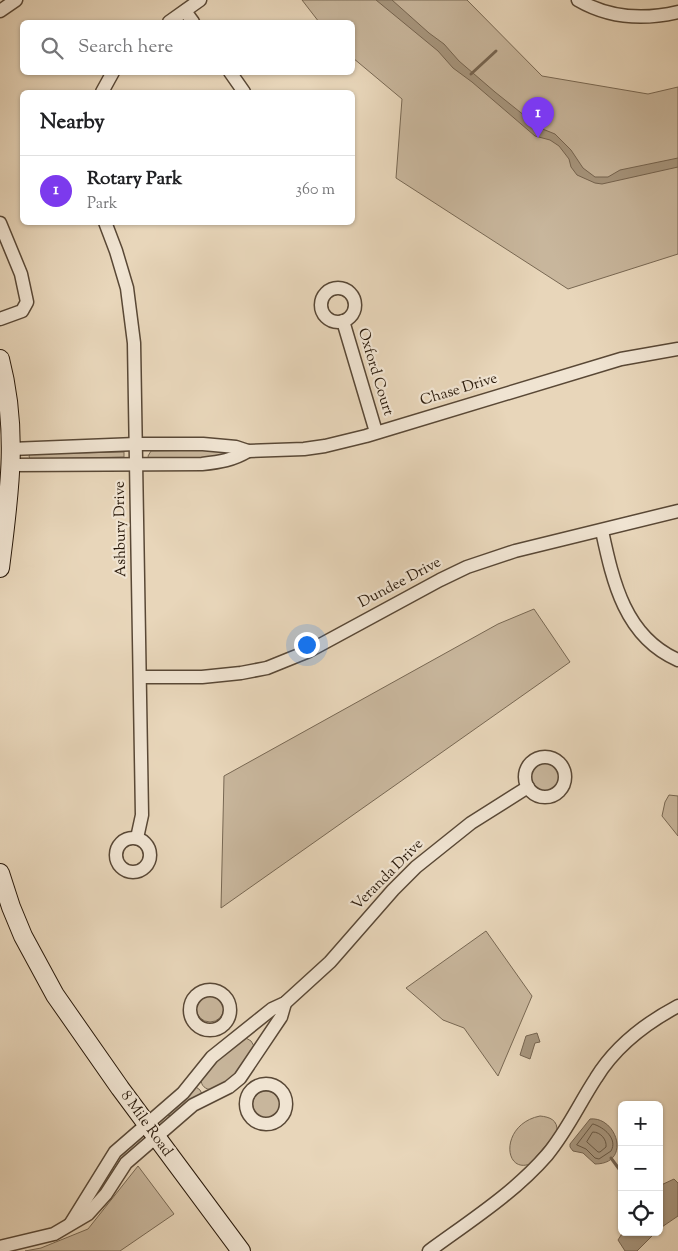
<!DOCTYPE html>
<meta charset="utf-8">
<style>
:root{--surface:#fff;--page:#f2f2f2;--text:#202124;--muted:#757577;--line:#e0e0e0;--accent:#7c3aed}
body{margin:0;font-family:"Sorts Mill Goudy",serif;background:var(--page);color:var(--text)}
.controls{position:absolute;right:15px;bottom:15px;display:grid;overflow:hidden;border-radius:8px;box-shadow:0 1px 4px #0004}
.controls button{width:45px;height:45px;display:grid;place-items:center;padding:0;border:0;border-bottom:1px solid var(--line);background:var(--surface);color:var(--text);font:25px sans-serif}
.you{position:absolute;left:306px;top:644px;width:18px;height:18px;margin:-12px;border:4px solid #fff;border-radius:50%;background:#1a73e8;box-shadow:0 0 0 8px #1a73e833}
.badge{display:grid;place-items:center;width:32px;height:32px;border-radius:50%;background:var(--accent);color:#fff;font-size:16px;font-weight:700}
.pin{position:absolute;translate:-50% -41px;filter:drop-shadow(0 1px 2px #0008)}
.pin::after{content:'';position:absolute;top:26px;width:18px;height:15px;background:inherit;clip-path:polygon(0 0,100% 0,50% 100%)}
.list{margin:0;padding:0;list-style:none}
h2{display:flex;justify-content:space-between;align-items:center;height:65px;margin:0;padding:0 20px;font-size:21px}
h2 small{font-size:16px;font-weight:400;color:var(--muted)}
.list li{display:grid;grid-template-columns:32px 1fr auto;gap:15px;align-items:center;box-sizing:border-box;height:70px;padding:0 20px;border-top:1px solid var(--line)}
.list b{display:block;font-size:19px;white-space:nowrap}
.list p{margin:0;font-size:16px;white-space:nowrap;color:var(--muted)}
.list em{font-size:16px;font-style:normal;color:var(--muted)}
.icon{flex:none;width:28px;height:28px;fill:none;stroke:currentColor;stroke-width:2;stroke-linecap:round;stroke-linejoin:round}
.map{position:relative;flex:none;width:678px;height:1251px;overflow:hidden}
.search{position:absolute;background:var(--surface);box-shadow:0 1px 4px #0004;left:20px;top:20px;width:335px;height:55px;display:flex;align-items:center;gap:12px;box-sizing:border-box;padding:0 18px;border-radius:8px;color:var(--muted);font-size:19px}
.panel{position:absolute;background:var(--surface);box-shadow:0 1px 4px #0004;left:20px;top:90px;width:335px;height:135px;border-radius:8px}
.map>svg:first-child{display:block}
.green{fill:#c8b69c;stroke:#786853}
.water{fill:#a7967e;stroke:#756450}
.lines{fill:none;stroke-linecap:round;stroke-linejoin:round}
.shore{stroke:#685844;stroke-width:1}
.stream{stroke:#756450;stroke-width:3}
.street-casing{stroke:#594836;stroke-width:15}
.secondary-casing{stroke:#29190a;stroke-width:20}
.street{stroke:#f0e4d2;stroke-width:12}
.secondary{stroke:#f0e4d2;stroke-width:18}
.labels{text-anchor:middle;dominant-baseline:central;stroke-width:4.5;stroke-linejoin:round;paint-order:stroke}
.street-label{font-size:15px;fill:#29190a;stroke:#f0e4d2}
</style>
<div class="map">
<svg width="678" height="1251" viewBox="0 0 678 1251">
<rect width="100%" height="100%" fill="#e8d6ba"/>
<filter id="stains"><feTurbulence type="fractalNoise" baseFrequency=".004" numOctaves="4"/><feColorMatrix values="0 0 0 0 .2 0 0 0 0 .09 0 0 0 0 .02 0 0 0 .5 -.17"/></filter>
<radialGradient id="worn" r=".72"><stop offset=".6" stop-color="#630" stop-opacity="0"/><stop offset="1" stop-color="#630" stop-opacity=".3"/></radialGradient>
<!-- green -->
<g class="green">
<path d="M302,0H467L542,76L648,94L678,87V254L568,289L396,178L402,99L353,58L352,22H319Z"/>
<path d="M204,450L231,453L205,460L149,459L148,456L151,451Z"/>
<path d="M124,452V457L31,459L29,457L30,454Z"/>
<path d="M534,609L570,662L221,908L224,776L498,624Z"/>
<circle cx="545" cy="777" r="14"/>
<path d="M669,795L678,796V836L662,816L665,802Z"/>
<path d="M486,931L532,996L498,1076L464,1028L443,1020L406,988Z"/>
<circle cx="210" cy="1008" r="14"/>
<path d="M246,1038L251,1041L254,1046L233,1079L212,1090C205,1089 201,1086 201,1079L212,1062Z"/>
<path d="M196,1087L200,1090L202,1094L171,1116L168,1115V1113Z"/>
<circle cx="266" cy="1105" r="14"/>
<path d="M540,1116C550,1117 558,1120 557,1132L530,1164C503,1174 500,1124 540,1116Z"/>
<path d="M138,1166L174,1214L120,1251H25L41,1248L88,1229Z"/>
</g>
<!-- water -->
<g class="water">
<path d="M376,0H392L429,33L444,44L459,61L495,92L540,128L555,134L571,150L583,168L595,177H608L620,170L678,158V167L602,184L595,183L577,175L571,167L569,159L559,146L550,140L535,136L472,82L453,68L438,51Z"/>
<path d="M537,1033L540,1042L535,1043L530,1059L520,1055L526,1036Z"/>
<path d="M590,1119C617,1116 632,1164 595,1164L583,1153L573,1151L570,1147V1144Z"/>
<path d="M674,1179L678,1183V1216L659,1229V1186Z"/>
<path d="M623,1232H656L637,1251H625L618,1240Z"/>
</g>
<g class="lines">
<!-- shore -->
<g class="shore">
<path d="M593,1124C604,1127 618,1139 611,1151L599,1159L595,1158L586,1149L577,1145Z"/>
<path d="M593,1132C601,1132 607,1140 606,1147L600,1152H598L587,1142Z"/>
</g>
<!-- stream -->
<g class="stream">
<path d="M471,74L496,51"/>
<path d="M611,1158L622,1173"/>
</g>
<!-- street casing -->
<g class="street-casing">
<g id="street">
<path d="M578,0C609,18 644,20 678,12"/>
<path d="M0,11L16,0"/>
<path d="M185,11L193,22"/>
<path d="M169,22L200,0"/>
<path d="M230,72L244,92"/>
<path d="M102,92L113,72"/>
<path d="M105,222L116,251L127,288L134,343L142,815L137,838"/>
<path d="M0,223L21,274L27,302L22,311L0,319"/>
<circle cx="338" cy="305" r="17"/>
<path d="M343,321L376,432"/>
<path d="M11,449L136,444H203L236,447L248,451L304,449L325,446L366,436L621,359L678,349"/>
<path d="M12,465L202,464C220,462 233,460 248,451"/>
<path d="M602,531C613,582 625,637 678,660"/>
<path d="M141,677H202L241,673L267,668L309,651L440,580L467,567L515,551L678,511"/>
<circle cx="545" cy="777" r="20"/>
<circle cx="133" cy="855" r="17"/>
<circle cx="210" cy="1010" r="20"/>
<circle cx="266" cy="1104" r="20"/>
<path d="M71,1223L115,1152L183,1093L212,1057L272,1009L285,1003L330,962L393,890L416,867L471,823L528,787"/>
<path d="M0,1247L54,1234L88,1214L106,1194L126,1163L193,1105L229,1087L240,1078L281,1017L285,1003"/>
<path d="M429,1251C470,1221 514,1193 547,1155C567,1131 579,1104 596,1078C615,1047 646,1023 678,1006"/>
</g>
</g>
<!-- secondary casing -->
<g class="secondary-casing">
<g id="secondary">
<path d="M0,359C19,432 9,496 0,568"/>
<path d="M0,873L11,907L23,936L55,995L120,1088L241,1251"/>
</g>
</g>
<!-- street -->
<use href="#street" class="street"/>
<!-- secondary -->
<use href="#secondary" class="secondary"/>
</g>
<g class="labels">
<!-- street labels -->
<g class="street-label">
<text transform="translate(375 372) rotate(73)">Oxford Court</text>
<text transform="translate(459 390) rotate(-17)">Chase Drive</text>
<text transform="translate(121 529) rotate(-91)">Ashbury Drive</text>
<text transform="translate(400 583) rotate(-28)">Dundee Drive</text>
<text transform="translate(388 875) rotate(-45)">Veranda Drive</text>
<text transform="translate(146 1124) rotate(54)">8 Mile Road</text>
</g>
</g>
<rect width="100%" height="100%" filter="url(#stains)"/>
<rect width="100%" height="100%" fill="url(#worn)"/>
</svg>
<div class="controls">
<button>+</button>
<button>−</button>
<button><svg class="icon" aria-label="locate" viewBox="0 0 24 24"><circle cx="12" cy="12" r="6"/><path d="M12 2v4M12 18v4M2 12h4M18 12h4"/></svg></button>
</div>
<div class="you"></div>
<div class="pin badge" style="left:538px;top:138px">1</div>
<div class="search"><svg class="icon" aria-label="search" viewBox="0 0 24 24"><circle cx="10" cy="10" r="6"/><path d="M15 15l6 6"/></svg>Search here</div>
<section class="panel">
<h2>Nearby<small></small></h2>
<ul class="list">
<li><span class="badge">1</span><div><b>Rotary Park</b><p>Park</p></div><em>360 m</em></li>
</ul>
</section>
</div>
